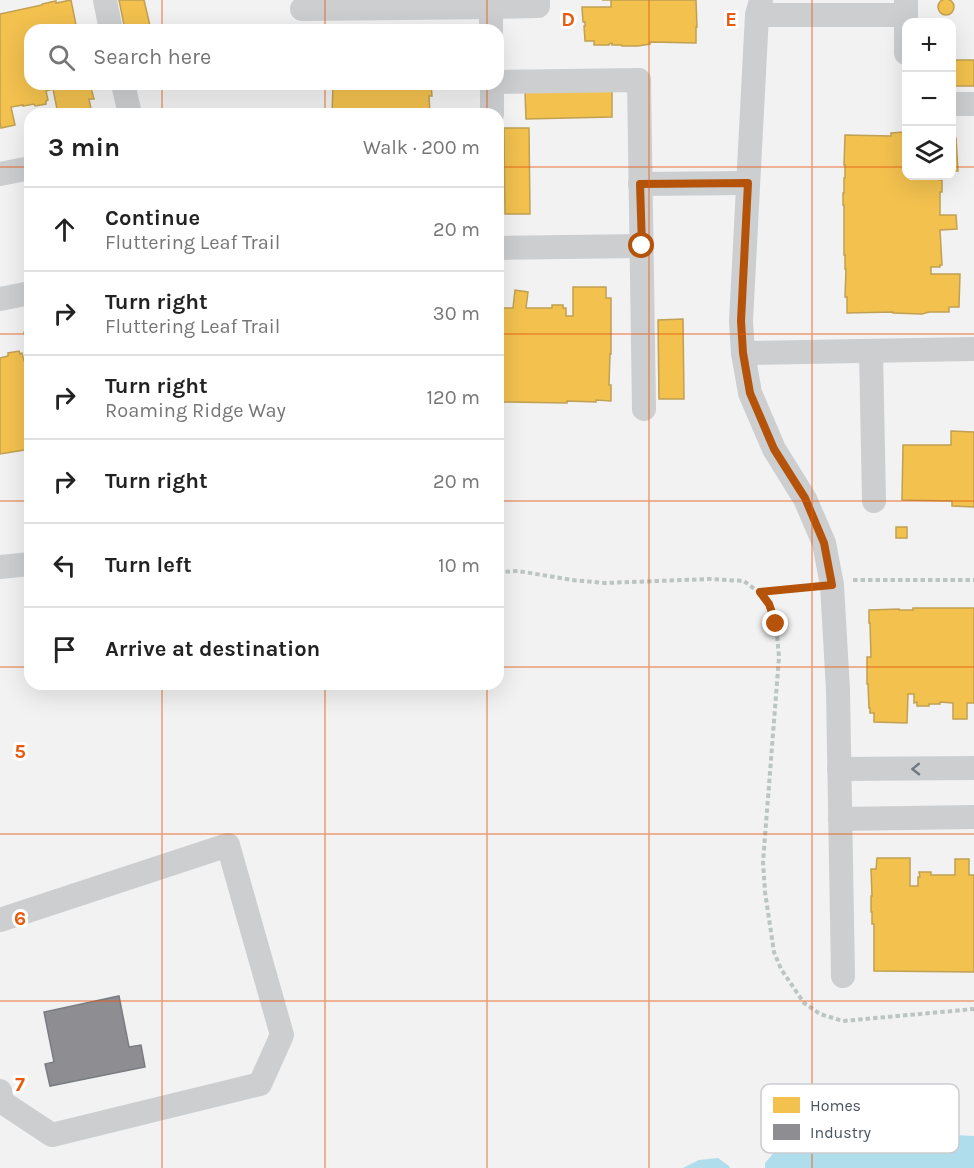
<!DOCTYPE html>
<meta charset="utf-8">
<style>
:root{--surface:#fff;--page:#f2f2f2;--text:#222;--muted:#767676;--line:#e0e0e0}
body{margin:0;font-family:Karla,sans-serif;background:var(--page);color:var(--text)}
.controls{position:absolute;right:18px;top:18px;display:grid;overflow:hidden;border-radius:12px;box-shadow:0 6px 24px #0002}
.controls button{width:54px;height:54px;display:grid;place-items:center;padding:0;border:0;border-bottom:2px solid var(--line);background:var(--surface);color:var(--text);font:30px sans-serif}
.stop{position:absolute;width:18px;height:18px;margin:-14px;border:4px solid #b45309;border-radius:50%;background:#fff}
.stop.end{background:#b45309;border-color:#fff;box-shadow:0 2px 6px #0008}
.list{margin:0;padding:0;list-style:none}
h2{display:flex;justify-content:space-between;align-items:center;height:78px;margin:0;padding:0 24px;font-size:26px}
h2 small{font-size:20px;font-weight:400;color:var(--muted)}
.list li{display:grid;grid-template-columns:39px 1fr auto;gap:18px;align-items:center;box-sizing:border-box;height:84px;padding:0 24px;border-top:2px solid var(--line)}
.list b{display:block;font-size:22px;white-space:nowrap}
.list p{margin:0;font-size:20px;white-space:nowrap;color:var(--muted)}
.list em{font-size:20px;font-style:normal;color:var(--muted)}
.icon{flex:none;width:33px;height:33px;fill:none;stroke:currentColor;stroke-width:2;stroke-linecap:round;stroke-linejoin:round}
.map{position:relative;flex:none;width:974px;height:1168px;overflow:hidden}
.search{position:absolute;background:var(--surface);box-shadow:0 6px 24px #0002;left:24px;top:24px;width:480px;height:66px;display:flex;align-items:center;gap:15px;box-sizing:border-box;padding:0 21px;border-radius:18px;color:var(--muted);font-size:22px}
.panel{position:absolute;background:var(--surface);box-shadow:0 6px 24px #0002;left:24px;top:108px;width:480px;height:582px;border-radius:18px}
.map>svg:first-child{display:block}
.water{fill:#b0ddeb}
.homes{fill:#f2c14e;stroke:#c0a053;stroke-width:1.5}
.industry{fill:#8d8d92;stroke:#797c82;stroke-width:1.5}
.lines{fill:none;stroke-linecap:round;stroke-linejoin:round}
.path{stroke:#bbc5c2;stroke-width:4;stroke-dasharray:4.5 3;stroke-linecap:butt}
.minor{stroke:#ccced0;stroke-width:24}
.oneway{stroke:#717980}
.route{stroke:#b45309;stroke-width:8}
.grid{fill:none;stroke:#e8590c;stroke-width:1.5;stroke-opacity:0.55}
.key{fill:#fff;stroke:#c9cccf;stroke-width:1.5}
.key-label{font-size:16px;fill:#4a545e}
.grid-label{font-size:20px;text-anchor:middle;font-weight:bold;fill:#e8590c;stroke:#fff;stroke-width:6;stroke-linejoin:round;paint-order:stroke}
</style>
<div class="map">
<svg width="974" height="1168" viewBox="0 0 974 1168">
<rect width="100%" height="100%" fill="#f2f2f2"/>
<!-- water -->
<g class="water">
<path d="M843,1129L974,1136V1168H765V1163L788,1136Z"/>
<path d="M718,1158L729,1166L730,1168H683L699,1160Z"/>
</g>
<!-- homes -->
<g class="homes">
<circle cx="946" cy="7" r="8"/>
<path d="M71,0L77,30H30V84H90L94,99H89L91,109L74,112V114H58L53,89L46,91L48,100L46,101V104L35,106L34,104L23,106V105L11,107L15,125L1,128L0,122V14L42,5V4L51,2L56,1V3Z"/>
<path d="M119,0H144L151,30H125Z"/>
<path d="M602,0H696L697,27H696V43L650,42V44L638,46H622L621,45H612V43L609,44V45H594V41H585L584,26H585V22H583L582,7H611V0Z"/>
<rect x="952" y="60" width="22" height="26"/>
<path d="M333,84H431L432,96H429L430,114H332Z"/>
<path d="M612,91V117L526,119L525,92Z"/>
<path d="M504,128H529L530,214H505Z"/>
<path d="M904,132H906V176H929V178H939V180H942V192H940V215H956L957,229L940,230L942,265H940V267H931V274H960L959,307H949V312H929L922,314L893,313V312L847,313V297H845L846,269H845V255H844V205H843V193H844V178H845V165H844L845,135L891,136V133Z"/>
<path d="M952,138H956L958,171H952Z"/>
<path d="M573,287H606V298H611V354H610L609,385H611V401L596,400V402L567,401V403L504,402L503,404H498V308H513L515,290L528,292L526,308H552V305H563V308H566V316H573Z"/>
<path d="M683,319L684,399H659L658,320Z"/>
<path d="M30,331V359L24,332Z"/>
<path d="M19,351L20,354L22,353L24,361L30,360V449L0,454V358L8,356V353Z"/>
<path d="M951,431L974,432V507L952,506V501L902,500L903,445H951Z"/>
<rect x="896" y="527" width="11" height="11"/>
<path d="M913,608H974V703H967V719H953V703L940,702V704H929V706H917V702L914,703V694H908L907,723L874,722V713H870V708H869L868,684H867V657H871L870,623H869V610L899,609V610H913Z"/>
<path d="M877,858H910V886H918V877H920L919,872H931V875H955V859H969V875H974V972L874,971V924H872V912H871V896H872L871,869H876Z"/>
</g>
<!-- industry -->
<path class="industry" d="M119,996L129,1047L141,1045L145,1067L50,1086L45,1064L54,1062L44,1012Z"/>
<g class="lines">
<!-- path -->
<g class="path">
<path d="M498,572L518,571L572,580L605,583L710,579L744,581L760,593L769,604L776,624L779,657L763,862L765,892L774,952L781,969L804,1003L820,1014L843,1021L974,1009"/>
<path d="M853,580H974"/>
<path d="M761,592L810,587"/>
</g>
<!-- minor -->
<g class="minor">
<path d="M105,0L111,30"/>
<path d="M404,0V8L491,7"/>
<path d="M761,0L757,15L741,321L743,353L750,393L774,449L805,499L824,543L832,585L838,690L843,976"/>
<path d="M906,0V53"/>
<path d="M302,9L404,8"/>
<path d="M757,15H906"/>
<path d="M491,30V7L538,6V0"/>
<path d="M498,82L639,80L644,409"/>
<path d="M123,84L130,114"/>
<path d="M492,84V114"/>
<path d="M952,104H974"/>
<path d="M0,174L30,168"/>
<path d="M640,184L748,183"/>
<path d="M498,248L642,246"/>
<path d="M0,299L30,293"/>
<path d="M871,351L874,501"/>
<path d="M743,353L974,349"/>
<path d="M0,567L30,564"/>
<path d="M839,769L974,768"/>
<path d="M840,819L974,817"/>
<path d="M0,920L228,845L282,1035L260,1084L52,1135L2,1102L0,1091"/>
</g>
</g>
<!-- one-way arrows -->
<defs><path id="oneway-chevron" d="M-2-3.5L2.5 0L-2 3.5" fill="none" stroke-width="1.6" stroke-linecap="round" stroke-linejoin="round" transform="scale(1.5)"/></defs>
<use class="oneway" href="#oneway-chevron" transform="translate(916 769) rotate(179)"/>
<g class="lines">
<!-- route -->
<path class="route" d="M642,246L640,184L748,183L741,321L743,353L750,393L774,449L805,498L824,543L832,585L760,592L769,604L776,624"/>
</g>
<!-- grid -->
<path class="grid" d="M162,0V30M325,0V30M487,0V30M649,0V1168M812,0V1168M162,84V114M325,84V114M487,84V114M0,167H30M498,167H906M952,167H974M0,334H30M498,334H974M0,501H30M498,501H974M0,667H30M498,667H974M162,684V1168M325,684V1168M487,684V1168M0,834H974M0,1001H974"/>
<!-- legend -->
<rect x="761" y="1084" width="198" height="69" rx="9" class="key"/>
<rect x="773" y="1097" width="27" height="16" fill="#f2c14e"/>
<rect x="773" y="1124" width="27" height="16" fill="#8d8d92"/>
<g class="key-label">
<text x="810" y="1111">Homes</text>
<text x="810" y="1138">Industry</text>
</g>
<g class="grid-label">
<text x="568" y="26">D</text>
<text x="731" y="26">E</text>
<text x="20" y="758">5</text>
<text x="20" y="925">6</text>
<text x="20" y="1091">7</text>
</g>
</svg>
<div class="controls">
<button>+</button>
<button>−</button>
<button><svg class="icon" aria-label="layers" viewBox="0 0 24 24"><path d="M12 4l9 5-9 5-9-5zM3 14l9 5 9-5"/></svg></button>
</div>
<div class="stop" style="left:642px;top:246px"></div>
<div class="stop end" style="left:776px;top:624px"></div>
<div class="search"><svg class="icon" aria-label="search" viewBox="0 0 24 24"><circle cx="10" cy="10" r="6"/><path d="M15 15l6 6"/></svg>Search here</div>
<section class="panel">
<h2>3 min<small>Walk · 200 m</small></h2>
<ul class="list">
<li><svg class="icon" aria-label="ahead" viewBox="0 0 24 24"><path d="M12 20V5M6 11l6-6 6 6"/></svg><div><b>Continue</b><p>Fluttering Leaf Trail</p></div><em>20 m</em></li>
<li><svg class="icon" aria-label="right" viewBox="0 0 24 24"><path d="M7 20v-9h11M14 6l5 5-5 5"/></svg><div><b>Turn right</b><p>Fluttering Leaf Trail</p></div><em>30 m</em></li>
<li><svg class="icon" aria-label="right" viewBox="0 0 24 24"><path d="M7 20v-9h11M14 6l5 5-5 5"/></svg><div><b>Turn right</b><p>Roaming Ridge Way</p></div><em>120 m</em></li>
<li><svg class="icon" aria-label="right" viewBox="0 0 24 24"><path d="M7 20v-9h11M14 6l5 5-5 5"/></svg><div><b>Turn right</b></div><em>20 m</em></li>
<li><svg class="icon" aria-label="left" viewBox="0 0 24 24"><path d="M17 20v-9H6M10 6l-5 5 5 5"/></svg><div><b>Turn left</b></div><em>10 m</em></li>
<li><svg class="icon" aria-label="arrive" viewBox="0 0 24 24"><path d="M6 21V4h12l-3 4 3 4H6"/></svg><div><b>Arrive at destination</b></div></li>
</ul>
</section>
</div>
